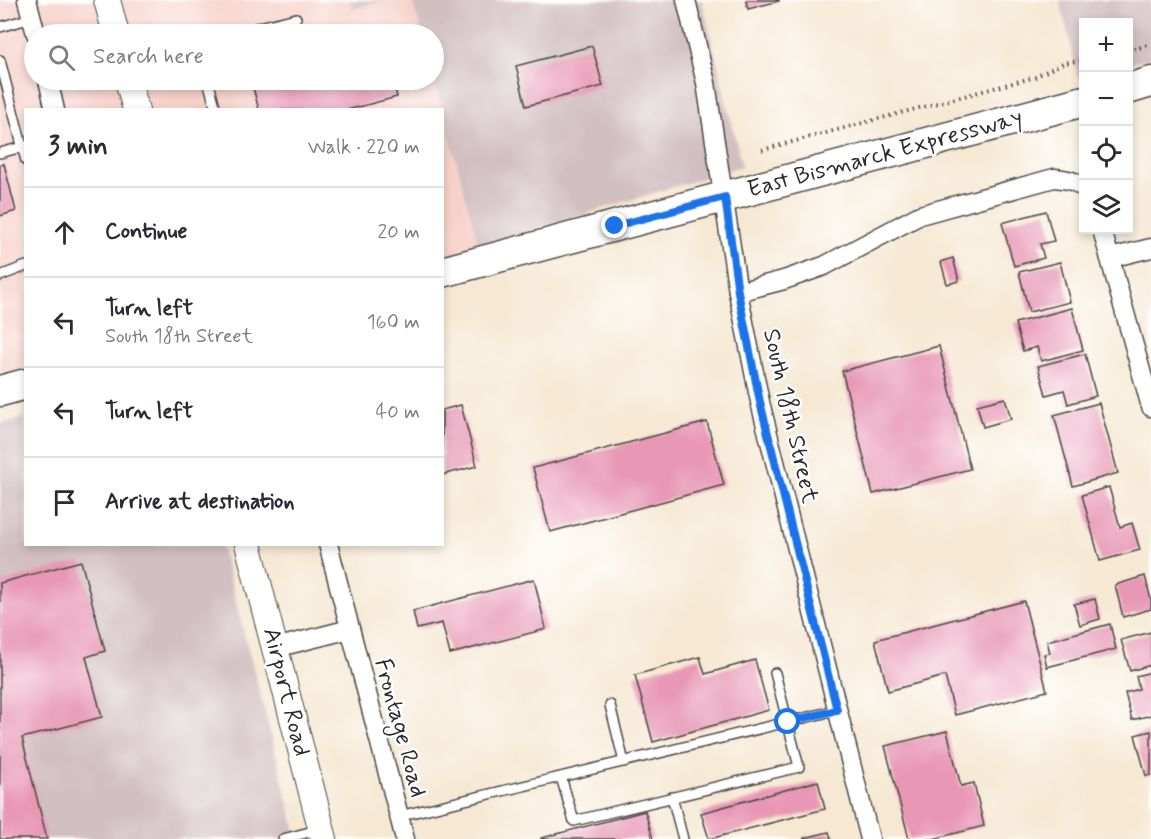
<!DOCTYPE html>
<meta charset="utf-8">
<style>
:root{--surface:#fff;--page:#f2f2f3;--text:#2b2b33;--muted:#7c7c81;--line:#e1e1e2}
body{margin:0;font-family:Mynerve,sans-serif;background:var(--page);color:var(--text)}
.controls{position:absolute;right:18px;top:18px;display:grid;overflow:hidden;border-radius:0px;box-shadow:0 3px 9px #0003}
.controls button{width:54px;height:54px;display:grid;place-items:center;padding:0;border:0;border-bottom:2px solid var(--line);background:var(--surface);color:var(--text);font:30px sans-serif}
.stop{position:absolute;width:18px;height:18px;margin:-14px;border:4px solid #1a73e8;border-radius:50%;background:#fff}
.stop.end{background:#1a73e8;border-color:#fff;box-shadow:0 2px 6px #0008}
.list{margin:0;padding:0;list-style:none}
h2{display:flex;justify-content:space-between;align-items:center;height:78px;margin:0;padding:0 24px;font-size:26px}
h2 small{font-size:20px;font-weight:400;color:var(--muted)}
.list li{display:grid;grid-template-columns:39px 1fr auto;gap:18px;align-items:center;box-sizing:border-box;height:90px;padding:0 24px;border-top:2px solid var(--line)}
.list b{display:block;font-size:22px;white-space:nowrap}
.list p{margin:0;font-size:20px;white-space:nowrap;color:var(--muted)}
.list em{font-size:20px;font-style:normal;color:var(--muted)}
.icon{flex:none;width:33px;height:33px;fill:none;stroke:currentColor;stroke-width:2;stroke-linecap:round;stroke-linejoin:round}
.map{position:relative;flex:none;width:1151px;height:839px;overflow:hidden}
.search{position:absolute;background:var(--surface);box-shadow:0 3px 9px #0003;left:24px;top:24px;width:420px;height:66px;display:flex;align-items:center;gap:15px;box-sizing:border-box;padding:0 21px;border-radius:33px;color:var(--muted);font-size:22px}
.panel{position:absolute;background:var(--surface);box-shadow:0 3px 9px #0003;left:24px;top:108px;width:420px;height:438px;border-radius:0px}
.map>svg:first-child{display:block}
.built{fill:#f7d1c9}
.industrial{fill:#d2bfc1}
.building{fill:#e898b5}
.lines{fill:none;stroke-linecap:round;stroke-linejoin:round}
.service-casing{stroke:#494744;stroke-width:12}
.minor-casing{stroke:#494744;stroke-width:21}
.secondary-casing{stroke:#494744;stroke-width:28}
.primary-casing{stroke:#494744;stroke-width:33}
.path{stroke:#494744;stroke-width:4;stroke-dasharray:1.5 4.5;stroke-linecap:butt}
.service{stroke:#fff;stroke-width:9}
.minor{stroke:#fff;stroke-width:18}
.secondary{stroke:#fff;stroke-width:26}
.primary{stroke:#fff;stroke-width:30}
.route{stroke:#1a73e8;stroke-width:8}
.labels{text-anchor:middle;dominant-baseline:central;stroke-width:5;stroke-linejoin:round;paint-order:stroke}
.street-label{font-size:24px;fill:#2b2b2b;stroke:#fff}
</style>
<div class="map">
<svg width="1151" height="839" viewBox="0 0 1151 839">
<rect width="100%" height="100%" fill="#fff"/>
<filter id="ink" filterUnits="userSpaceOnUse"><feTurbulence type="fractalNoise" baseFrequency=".0167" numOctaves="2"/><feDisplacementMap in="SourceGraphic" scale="12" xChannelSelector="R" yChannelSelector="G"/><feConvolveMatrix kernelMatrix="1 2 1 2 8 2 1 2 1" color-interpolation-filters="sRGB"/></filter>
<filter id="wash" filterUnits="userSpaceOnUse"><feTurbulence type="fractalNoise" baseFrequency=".008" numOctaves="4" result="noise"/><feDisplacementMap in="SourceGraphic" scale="24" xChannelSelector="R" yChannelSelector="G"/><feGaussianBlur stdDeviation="1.35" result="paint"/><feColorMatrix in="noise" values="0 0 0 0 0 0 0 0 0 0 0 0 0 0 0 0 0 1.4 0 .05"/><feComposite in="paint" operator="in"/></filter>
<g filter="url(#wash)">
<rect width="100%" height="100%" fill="#f6e8d3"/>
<!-- built -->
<g class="built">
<path d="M0,0H349L352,9L387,0H412L422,34H34V80L434,79L442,109L26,110L25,369L0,375Z"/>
<path d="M442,113L479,247L442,257Z"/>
</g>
<!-- industrial -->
<g class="industrial">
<path d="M349,0H387L352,9Z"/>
<path d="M412,0H702L742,166L479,247L434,79V34H422Z"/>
<path d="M1060,0H1151V58L1129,64L1128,22H1084L1083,76L1078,77Z"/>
<path d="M25,417L26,544L221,545L298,839H0V424Z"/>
</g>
<g id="blocks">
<!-- building -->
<g class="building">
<path d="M746,0H779V1L748,9Z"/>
<path d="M592,46L603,86L526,106L516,66Z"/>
<path d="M251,80H393L397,97L347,110H259Z"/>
<path d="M4,164L16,211L0,216V165Z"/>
<path d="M1046,211L1054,241L1040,244L1044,258L1014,266L1002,223Z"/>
<path d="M953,258L959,281L947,284L941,262Z"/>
<path d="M1060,262L1070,302L1029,312L1019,272Z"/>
<path d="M1072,308L1083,350L1041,361L1037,347L1023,351L1015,323Z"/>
<path d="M939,346L970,469L873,494L842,371Z"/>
<path d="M1085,354L1096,396L1068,404L1064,390L1046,395L1038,366Z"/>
<path d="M1005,398L1011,419L983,427L977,405Z"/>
<path d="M1099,403L1118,473L1073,486L1054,415Z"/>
<path d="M461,405L477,466L442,475V410Z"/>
<path d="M707,422L724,485L550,532L533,468Z"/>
<path d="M1109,487L1120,527L1132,523L1140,550L1100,561L1082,495Z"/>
<path d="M81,561L105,651L86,657L102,717L22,738L47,839H0V583Z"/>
<path d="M1145,576L1151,600V609L1123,617L1115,585Z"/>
<path d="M534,579L546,629L450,654L442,623L417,629L413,611Z"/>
<path d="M1095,599L1100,619L1080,625L1074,604Z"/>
<path d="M1024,601L1047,691L955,715L945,676L888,691L875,640Z"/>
<path d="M1110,624L1116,649L1047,667L1044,654L1050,653L1047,641Z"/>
<path d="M1151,632V665L1130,671L1121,640Z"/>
<path d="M700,657L705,674L755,660L769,710L653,742L635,675Z"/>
<path d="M1151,672V715L1132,720L1125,693L1139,689L1136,676Z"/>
<path d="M947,731L961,786L974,783L984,826L933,839H909L885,746Z"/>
<path d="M1151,731V775L1146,776L1135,735Z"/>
<path d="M818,781L825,809L709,839L701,813Z"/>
<path d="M645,811L653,839H541V838Z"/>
<path d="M829,832L831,839H804V838Z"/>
</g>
</g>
</g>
<g filter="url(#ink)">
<use href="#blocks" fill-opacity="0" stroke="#494744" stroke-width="1.5"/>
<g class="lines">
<!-- service casing -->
<g class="service-casing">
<g id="service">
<path d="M0,27L31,18"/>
<path d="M232,34L296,18"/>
<path d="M0,60L26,161"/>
<path d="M208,80L216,110"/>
<path d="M0,153L26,146"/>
<path d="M0,276L26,266"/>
<path d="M610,705L624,762"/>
<path d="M561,777L574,821L799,767L775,673"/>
<path d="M672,797L683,839"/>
<path d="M399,816L837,710"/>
<path d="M283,839L321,829"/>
</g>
</g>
<!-- minor casing -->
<g class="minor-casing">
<g id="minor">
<path d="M27,0L36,34"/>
<path d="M686,0L706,83L738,292L760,402L870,839"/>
<path d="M48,80L55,110"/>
<path d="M1102,230L1151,407"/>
<path d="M1110,258L1151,248"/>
<path d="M738,292L784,280L824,266L920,215L1054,178C1065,179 1075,180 1084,188"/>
<path d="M328,544L405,839"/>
<path d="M275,648L350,629"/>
</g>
</g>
<!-- secondary casing -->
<g class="secondary-casing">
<g id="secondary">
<path d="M107,0L116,34"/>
<path d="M128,80L136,110"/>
<path d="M248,544L324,839"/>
</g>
</g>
<!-- primary casing -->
<g class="primary-casing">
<g id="primary">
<path d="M1128,89L1151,82"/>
<path d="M442,272L1084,101"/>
<path d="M0,391L26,384"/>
</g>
</g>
<!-- path -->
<g class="path">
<path d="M1128,51L1151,44"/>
<path d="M762,150L1035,77L1063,63L1084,60"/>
</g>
<!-- service -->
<use href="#service" class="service"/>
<!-- minor -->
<use href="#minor" class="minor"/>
<!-- secondary -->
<use href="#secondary" class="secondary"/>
<!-- primary -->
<use href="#primary" class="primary"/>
</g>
</g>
<g class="lines" filter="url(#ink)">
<!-- route -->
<path class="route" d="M615,226L725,197L738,292L760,402L837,710L788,722"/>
</g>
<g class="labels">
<!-- street labels -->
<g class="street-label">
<text transform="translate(885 154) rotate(-15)">East Bismarck Expressway</text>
<text transform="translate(790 416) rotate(77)">South 18th Street</text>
<text transform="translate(286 692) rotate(76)">Airport Road</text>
<text transform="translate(400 728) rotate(75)">Frontage Road</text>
</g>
</g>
</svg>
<div class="controls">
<button>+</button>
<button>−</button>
<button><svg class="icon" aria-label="locate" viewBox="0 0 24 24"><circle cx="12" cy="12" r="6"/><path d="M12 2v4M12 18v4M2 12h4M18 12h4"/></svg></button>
<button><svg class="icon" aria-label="layers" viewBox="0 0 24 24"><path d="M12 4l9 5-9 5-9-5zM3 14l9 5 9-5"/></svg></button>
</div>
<div class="stop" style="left:788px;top:722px"></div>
<div class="stop end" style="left:615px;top:226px"></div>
<div class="search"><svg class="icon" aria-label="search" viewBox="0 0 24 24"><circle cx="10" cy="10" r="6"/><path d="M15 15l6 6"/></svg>Search here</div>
<section class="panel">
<h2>3 min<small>Walk · 220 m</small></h2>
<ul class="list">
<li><svg class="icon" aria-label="ahead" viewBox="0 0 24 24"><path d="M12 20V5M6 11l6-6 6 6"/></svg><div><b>Continue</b></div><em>20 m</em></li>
<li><svg class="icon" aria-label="left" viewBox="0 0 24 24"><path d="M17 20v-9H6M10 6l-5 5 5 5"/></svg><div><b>Turn left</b><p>South 18th Street</p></div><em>160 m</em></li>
<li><svg class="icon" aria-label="left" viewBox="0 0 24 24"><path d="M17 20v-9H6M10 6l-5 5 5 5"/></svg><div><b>Turn left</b></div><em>40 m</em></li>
<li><svg class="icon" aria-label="arrive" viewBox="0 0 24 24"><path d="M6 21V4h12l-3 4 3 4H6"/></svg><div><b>Arrive at destination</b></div></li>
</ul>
</section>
</div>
